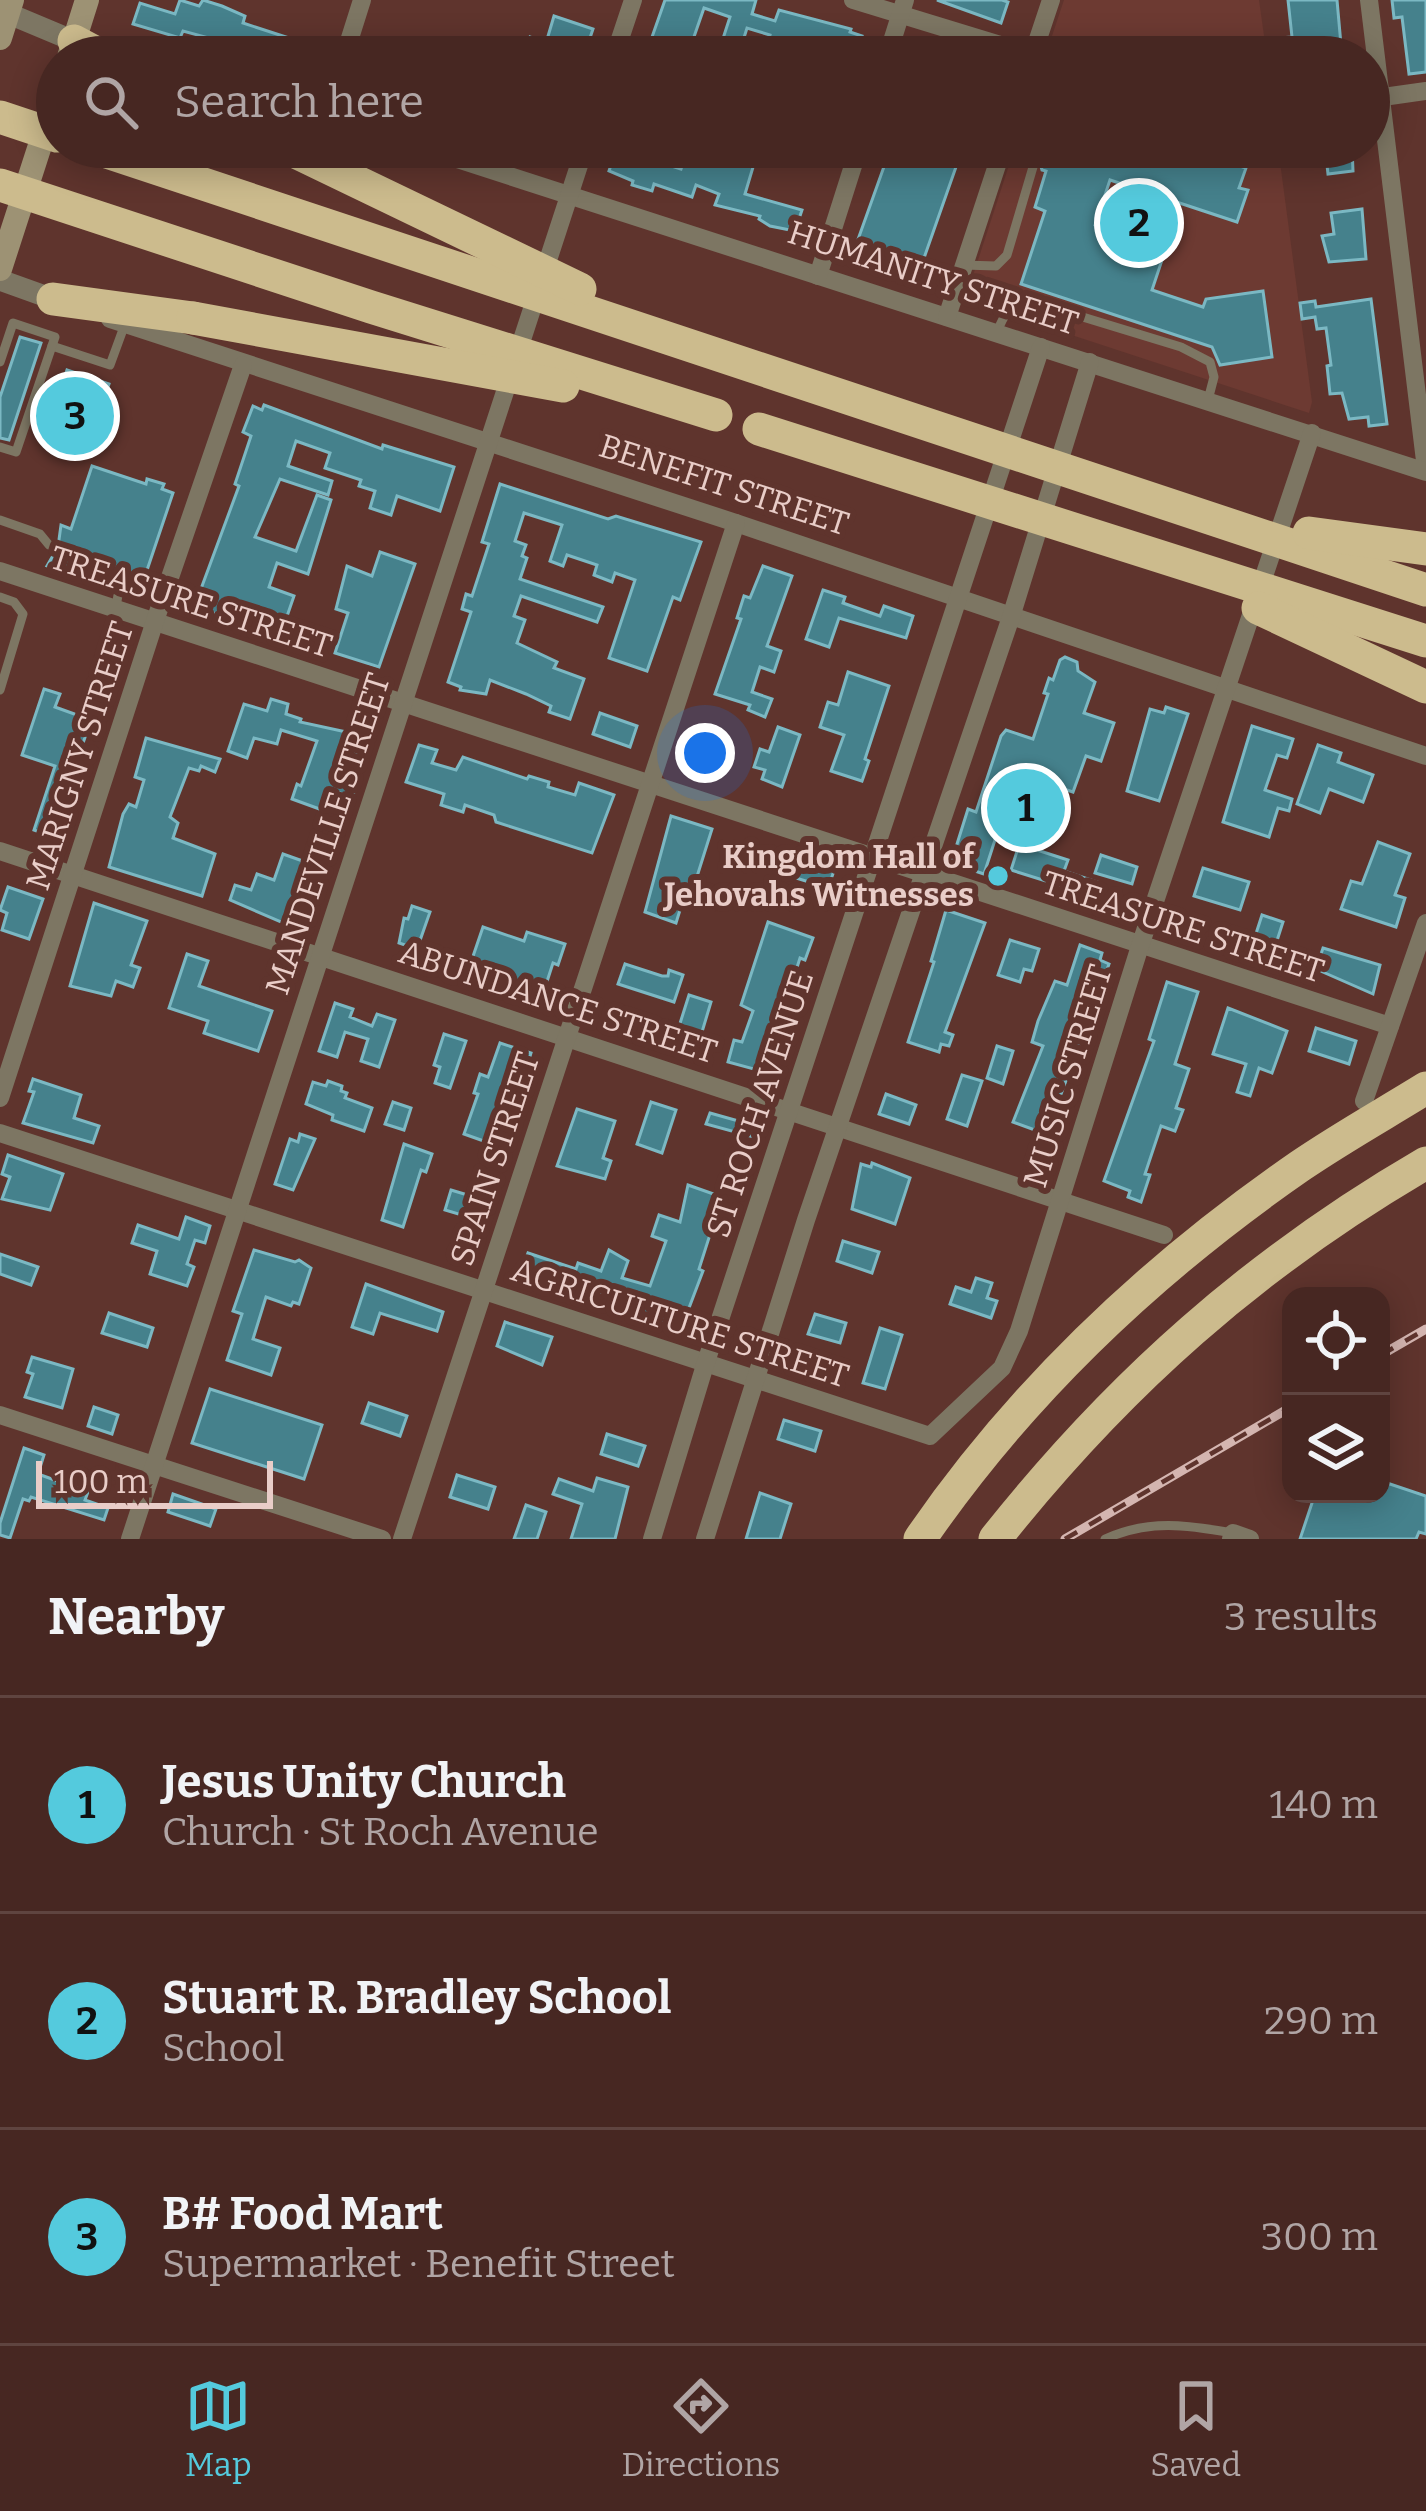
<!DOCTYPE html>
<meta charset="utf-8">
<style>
:root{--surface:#472722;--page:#4e2f2a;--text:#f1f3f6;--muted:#b0a5a5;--line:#5f4440;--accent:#54cadd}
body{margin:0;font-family:Bitter,serif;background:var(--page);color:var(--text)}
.controls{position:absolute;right:36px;bottom:36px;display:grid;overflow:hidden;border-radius:24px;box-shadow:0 6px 30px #0003}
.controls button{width:108px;height:108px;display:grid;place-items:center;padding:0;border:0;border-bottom:3px solid var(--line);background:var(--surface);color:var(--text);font:60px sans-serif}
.scale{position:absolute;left:36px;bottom:30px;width:237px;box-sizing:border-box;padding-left:12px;border:6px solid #e9cdc8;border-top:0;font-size:33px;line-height:42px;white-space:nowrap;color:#e9cdc8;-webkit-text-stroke:9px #5f342d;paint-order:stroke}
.you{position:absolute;left:705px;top:753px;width:42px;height:42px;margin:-30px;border:9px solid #fff;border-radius:50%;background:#1a73e8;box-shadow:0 0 0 18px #1a73e833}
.badge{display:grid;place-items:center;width:78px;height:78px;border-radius:50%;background:var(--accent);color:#111;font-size:39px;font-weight:700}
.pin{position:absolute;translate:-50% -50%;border:6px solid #fff;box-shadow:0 3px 12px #0006}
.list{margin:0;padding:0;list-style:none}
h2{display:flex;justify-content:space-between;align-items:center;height:156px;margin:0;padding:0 48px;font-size:51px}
h2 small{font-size:39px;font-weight:400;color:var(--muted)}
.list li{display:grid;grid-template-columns:78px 1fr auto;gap:36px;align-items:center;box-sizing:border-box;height:216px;padding:0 48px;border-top:3px solid var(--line)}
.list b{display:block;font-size:45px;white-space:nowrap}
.list p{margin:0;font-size:39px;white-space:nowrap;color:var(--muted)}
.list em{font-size:39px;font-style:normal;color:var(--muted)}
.icon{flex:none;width:66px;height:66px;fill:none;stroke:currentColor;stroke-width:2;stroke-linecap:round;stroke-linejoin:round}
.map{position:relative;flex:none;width:1426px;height:1539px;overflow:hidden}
.search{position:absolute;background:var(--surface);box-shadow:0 6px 30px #0003;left:36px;right:36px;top:36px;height:132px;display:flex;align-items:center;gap:30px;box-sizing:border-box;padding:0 42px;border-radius:66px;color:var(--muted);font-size:45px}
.sheet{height:804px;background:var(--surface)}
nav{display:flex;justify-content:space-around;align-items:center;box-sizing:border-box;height:168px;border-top:3px solid var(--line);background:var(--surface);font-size:33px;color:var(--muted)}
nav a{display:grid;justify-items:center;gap:6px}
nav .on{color:var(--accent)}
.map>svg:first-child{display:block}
.built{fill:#6d3a32}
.building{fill:#45818c;stroke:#7bb8c3;stroke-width:3}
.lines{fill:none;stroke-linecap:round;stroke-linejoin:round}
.service{stroke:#7d7663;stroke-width:9}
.minor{stroke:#7d7663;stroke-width:18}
.tertiary{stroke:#7d7663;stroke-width:21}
.secondary{stroke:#9d9274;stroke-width:24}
.motorway{stroke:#ccbb8d;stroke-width:33}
.rail-casing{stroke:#d4b5b0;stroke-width:9}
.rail{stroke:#5f342d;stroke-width:4.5;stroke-dasharray:14;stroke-linecap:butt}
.motorway-bridge{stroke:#ccbb8d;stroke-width:33}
.poi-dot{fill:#54cadd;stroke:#5f342d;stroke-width:4.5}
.labels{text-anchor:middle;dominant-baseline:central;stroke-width:12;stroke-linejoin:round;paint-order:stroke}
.street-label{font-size:33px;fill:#e9cdc8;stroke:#5f342d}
.poi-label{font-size:33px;font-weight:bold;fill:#e9cdc8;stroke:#5f342d;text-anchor:end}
</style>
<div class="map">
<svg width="1426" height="1539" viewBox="0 0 1426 1539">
<rect width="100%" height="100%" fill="#5f342d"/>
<!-- built -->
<g class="built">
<path d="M1064,0H1259L1267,57H1045Z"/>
<path d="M1015,147H1278L1312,402L1309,413L965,300Z"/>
</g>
<!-- building -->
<g class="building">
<path d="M180,0L199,6L203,0L222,6L245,16L243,23L286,37L279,57L183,31L180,38L133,24L140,3L175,14Z"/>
<path d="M665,0H756L752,14L775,21L779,10L851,29L850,32L862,36L855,57H799L767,46L770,35L747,28L738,57H717L730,17L704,8L687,57H645Z"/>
<path d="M937,0H1002L1008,2L1001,23Z"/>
<path d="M1288,0H1337L1342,56L1296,57L1295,51L1270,54L1268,39L1292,37Z"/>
<path d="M1392,0H1426V72L1409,74L1402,17L1394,18Z"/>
<path d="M554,16L593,29L587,47L583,46L579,57H523L530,37L546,43Z"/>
<path d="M376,39L422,55V57H370Z"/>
<path d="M617,147H658L653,160L681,169L686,153L717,164L722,147H759L745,194L802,210L795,231L770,226L759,219L760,216L715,205L719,194L696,185L692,197L654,184L652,191L632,185L633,181L609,171Z"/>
<path d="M891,147H911L910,151L933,159L937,147H963L917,278L855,257L859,246L856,245Z"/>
<path d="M1033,147H1183L1246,168L1239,188L1248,190L1237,222L1110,180L1095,225L1166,248L1152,290L1203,307L1206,299L1263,291L1272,357L1220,365L1212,347L1021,284L1045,211L1035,207L1046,171L1042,170L1039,160L1029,159Z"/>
<path d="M1325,147H1352L1353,171L1328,174Z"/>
<path d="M1362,209L1366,259L1329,262L1322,236L1334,234L1331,213Z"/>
<path d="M1371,299L1387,424L1369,426L1368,417L1349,419L1342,393L1330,394L1327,366L1331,365L1326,328L1317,329L1315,317L1302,319L1300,303L1315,301L1316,307Z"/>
<path d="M20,337L41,343L9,440L0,438V397Z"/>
<path d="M67,370L109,384L91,439L77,434L74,443L50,434L52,427L48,426Z"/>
<path d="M264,405L382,449L383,445L454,467L440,511L397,496L391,515L370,508L375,491L359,486L361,480L325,468L330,453L296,441L288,466L332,481L328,495L280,479L255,537L296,551L317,495L331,500L308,574L277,563L269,587L294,596L284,625L242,610L241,614L228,610L225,617L199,608L202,598L198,597L239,486L235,484L251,436L243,432L253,406L262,410Z"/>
<path d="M92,466L146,484L147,479L164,484L162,489L173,493L143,582L99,566L90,569V580L47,566L58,547L61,525L71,529Z"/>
<path d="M500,484L608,519L616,516L701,542L680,600L673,597L647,671L609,658L635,580L615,573L612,582L594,575L597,565L567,555L563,566L550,561L562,525L524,513L515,541L526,545L522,556L527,558L520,579L603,607L597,622L521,596L514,616L525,620L517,643L557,662L554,668L584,679L570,719L549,712L551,706L526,694L490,680L486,694L460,690L461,687L448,682L471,612L462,609L466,594L472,596L489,544L482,542Z"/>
<path d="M380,552L415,564L379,667L335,653L348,613L336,609L347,566L372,576Z"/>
<path d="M763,566L792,576L767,646L781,651L774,672L760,667L752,692L772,699L765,717L748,710L750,705L715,694L741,619L737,618L744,596L750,598Z"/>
<path d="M823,590L845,597L843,603L880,616L884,606L913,616L906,638L839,618L829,647L806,639Z"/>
<path d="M1065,657L1077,662L1078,671L1095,682L1084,713L1114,723L1101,761L1086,756L1073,792L1052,785L1035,839L1043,842L1040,851L1068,860L1064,871L1097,882L1088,910L1058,900L1062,886L1011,870L1027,820L1004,812L984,874L951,863L968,809L976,812L1001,736L1006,730L1033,739L1048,694L1044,693L1049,678L1053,680L1060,660Z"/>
<path d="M848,672L889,686L865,759L869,761L862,781L831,771L844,735L820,727L828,702L838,705Z"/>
<path d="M44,689L60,694L55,707L91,720L51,836L34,830L55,766L22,755Z"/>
<path d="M271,699L288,704L286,714L301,719L300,722L360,735L351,777L358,780L352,798L333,790L325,811L292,799L297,784L301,786L317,741L281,730L277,744L254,738L247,758L228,751L244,704L267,711Z"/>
<path d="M1166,707L1188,714L1159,801L1127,791L1150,709L1164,713Z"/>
<path d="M600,713L637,726L630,747L593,734Z"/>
<path d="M1252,726L1293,739L1287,758L1277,755L1265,790L1292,799L1289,811L1278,808L1269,837L1223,822Z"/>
<path d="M778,727L800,735L782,787L762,779L765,770L754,767L760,749L769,752Z"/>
<path d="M146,738L220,759L215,772L201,766L199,771L189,768L170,817L178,823L173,838L215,854L202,896L109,867L123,814L129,804L136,807L144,780L135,777Z"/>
<path d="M419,745L437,750L432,763L456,770L463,757L527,779L529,776L549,782L548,787L575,795L579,783L614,795L592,853L496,822L494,815L465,805L463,812L441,805L444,794L406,782Z"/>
<path d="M1318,745L1341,753L1338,762L1373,775L1363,802L1329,789L1320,813L1297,804Z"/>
<path d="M671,816L712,829L694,886L688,884L676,923L645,912Z"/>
<path d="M1378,842L1410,854L1395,895L1405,898L1396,927L1341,909L1351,881L1362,884Z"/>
<path d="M283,854L314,865L310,877L316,879L302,931L230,900L235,885L251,890L257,874L274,880Z"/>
<path d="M1101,855L1137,867L1132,884L1095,873Z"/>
<path d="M803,857L835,868L828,888L796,878Z"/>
<path d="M1203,868L1249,882L1240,910L1194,896Z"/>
<path d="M8,887L43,899L29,939L2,930L7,913L0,910Z"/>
<path d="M94,903L147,921L131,965L140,968L133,987L116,981L111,996L70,986Z"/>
<path d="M412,906L430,912L417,949L399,943L404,918L408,919Z"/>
<path d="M946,910L985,923L945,1032L953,1035L949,1046L941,1044L939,1052L908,1042L934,962L931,961Z"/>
<path d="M1262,915L1283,922L1273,953L1252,946Z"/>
<path d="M768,922L813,938L805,960L800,958L782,1015L785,1017L773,1051L781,1053L777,1069L767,1066L765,1072L728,1062L734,1040L742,1042L753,1011L741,1005Z"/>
<path d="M483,927L524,941L527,932L565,944L558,965L553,963L541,1000L506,989L508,981L469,968Z"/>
<path d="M1010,940L1039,949L1032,971L1024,969L1020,982L998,975Z"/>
<path d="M1080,945L1102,953L1100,960L1109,964L1057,1105L1064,1108L1054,1137L1013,1122L1043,1046L1032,1042L1038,1021L1055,981L1067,985Z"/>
<path d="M1323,948L1380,965L1373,994L1316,969Z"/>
<path d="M187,954L208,961L199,986L272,1011L258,1051L204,1033L208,1021L169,1008Z"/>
<path d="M625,964L662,976H668L669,970L683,975L674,1002L618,984Z"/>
<path d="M1167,982L1198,992L1175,1064L1189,1069L1176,1108L1183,1110L1175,1131L1161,1126L1145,1174L1150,1175L1141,1202L1128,1197L1130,1191L1104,1181L1154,1041L1149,1039Z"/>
<path d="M689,995L711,1002L699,1042L676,1036Z"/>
<path d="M335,1003L353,1009L350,1017L372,1026L377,1014L395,1020L379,1067L361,1061L368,1039L345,1032L337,1057L319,1051Z"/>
<path d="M1228,1008L1287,1031L1272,1073L1259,1068L1250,1096L1237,1092L1246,1064L1213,1054Z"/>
<path d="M1316,1028L1356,1041L1349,1064L1309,1051Z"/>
<path d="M444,1034L466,1041L450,1088L435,1083L440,1067L434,1065Z"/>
<path d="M500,1043L531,1053L515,1108L509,1106L495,1145L464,1134L478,1094L474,1093L480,1074L488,1077Z"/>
<path d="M997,1046L1013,1051L1003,1084L987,1078Z"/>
<path d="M962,1075L982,1081L967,1126L947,1119Z"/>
<path d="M33,1079L81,1095L74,1118L99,1126L93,1143L23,1123L34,1092L29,1091Z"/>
<path d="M328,1081L342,1086L341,1091L347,1093L345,1098L372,1108L364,1131L332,1120L333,1115L306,1104L313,1082L326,1086Z"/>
<path d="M886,1094L916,1105L909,1124L879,1114Z"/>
<path d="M393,1102L411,1108L404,1130L385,1124Z"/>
<path d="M651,1102L676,1110L662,1153L637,1144Z"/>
<path d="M577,1109L615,1121L603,1158L611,1161L605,1179L557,1166Z"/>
<path d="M710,1113L760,1127L757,1138L706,1124Z"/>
<path d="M300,1134L315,1139L293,1190L275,1184L290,1139L298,1142Z"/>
<path d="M404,1144L432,1154L426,1172L421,1170L403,1227L382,1220Z"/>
<path d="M8,1155L63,1174L50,1210L2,1199L10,1177L2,1174Z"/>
<path d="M872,1163L910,1178L895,1224L852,1209L861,1164L871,1167Z"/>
<path d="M688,1185L722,1197L699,1269L703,1271L681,1329L630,1312L633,1303L581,1285L578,1293L520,1275L528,1253L576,1269L578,1263L601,1271L609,1250L628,1261L622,1278L650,1286L666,1241L652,1236L659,1215L680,1222Z"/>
<path d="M451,1190L481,1199L475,1219L445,1210Z"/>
<path d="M186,1217L210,1226L205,1243L195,1240L187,1264L194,1267L187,1286L150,1274L157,1251L132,1243L138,1225L179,1239Z"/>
<path d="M843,1241L879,1252L872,1273L837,1261Z"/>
<path d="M254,1250L295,1262L299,1260L311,1268L299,1304L293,1302L291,1306L266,1297L253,1339L280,1348L271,1375L227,1360L242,1314L233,1311Z"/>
<path d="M0,1254L38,1267L31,1285L0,1274Z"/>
<path d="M976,1278L992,1283L987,1298L997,1301L991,1318L950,1304L956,1287L971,1292Z"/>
<path d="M366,1284L443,1312L437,1331L380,1313L373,1334L352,1327Z"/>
<path d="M109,1313L153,1328L147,1347L102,1333Z"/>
<path d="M815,1314L846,1323L840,1343L808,1334Z"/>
<path d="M505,1322L552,1337L542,1365L497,1346Z"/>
<path d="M880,1328L902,1335L885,1389L863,1383Z"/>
<path d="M32,1357L73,1369L62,1408L25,1397L33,1374L27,1372Z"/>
<path d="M210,1389L322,1425L304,1479L192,1443Z"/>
<path d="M369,1403L407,1416L400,1436L362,1423Z"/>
<path d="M94,1407L118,1415L112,1434L88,1426Z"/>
<path d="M784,1420L821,1431L815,1451L778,1439Z"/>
<path d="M607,1434L645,1446L638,1466L601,1454Z"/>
<path d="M24,1448L44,1455L38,1474L88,1492L85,1500L108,1508L104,1520L31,1497L29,1501L23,1499L10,1538L0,1535V1523Z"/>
<path d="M457,1475L495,1487L488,1509L450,1497Z"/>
<path d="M597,1478L628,1487L615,1539H571L582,1504L553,1494L559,1479L593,1491Z"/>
<path d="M1381,1481L1426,1496V1534L1419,1532L1416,1539H1300L1315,1494H1381Z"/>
<path d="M760,1493L791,1504L780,1539H746Z"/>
<path d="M173,1494L216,1509L210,1526L168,1512Z"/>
<path d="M526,1505L546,1512L537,1539H514Z"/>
</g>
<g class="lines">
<!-- service -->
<g class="service">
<path d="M964,265L996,266L1007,255L1033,167"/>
<path d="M997,332C1004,315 1008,306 1027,300L1181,347L1210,362L1214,377L1208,400"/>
<path d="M52,346L110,365L125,324"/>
<path d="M0,362L13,323L55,337L16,452L0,447"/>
<path d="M0,520L40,534L49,545"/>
<path d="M97,575L120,583L116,607"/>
<path d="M0,597L14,602L23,614L0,690"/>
<path d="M1105,1539C1149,1519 1187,1525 1233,1533"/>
</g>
<!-- minor -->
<g class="minor">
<path d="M853,0L1033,55"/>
<path d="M1369,0L1426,469"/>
<path d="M148,49L169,57"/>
<path d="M344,57L362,0"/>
<path d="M614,57L633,0"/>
<path d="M887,57L905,0"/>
<path d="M1032,57L1051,0"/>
<path d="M1369,99L1426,91"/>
<path d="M420,147L1426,472"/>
<path d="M818,276L859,147"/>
<path d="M947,317L1003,147"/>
<path d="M110,319L736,523L1426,756"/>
<path d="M0,571L1390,1026"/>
<path d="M0,851L1164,1235"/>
<path d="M0,1098L155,621L243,365"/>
<path d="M1364,1101L1426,923"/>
<path d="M0,1133L930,1436L1002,1368L1019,1331L1140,946L1312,433"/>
<path d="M0,1415L382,1539"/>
<path d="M130,1539L585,147"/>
<path d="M402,1539L736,523"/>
<path d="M652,1539L705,1365L1041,347"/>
<path d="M705,1539L806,1220L1011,617L1090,362"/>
<path d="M1231,1539L1233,1533L1250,1539"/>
</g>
<!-- tertiary -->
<g class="tertiary">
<path d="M0,10L74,41"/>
<path d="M0,280L53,299"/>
</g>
<!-- secondary -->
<g class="secondary">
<path d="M0,38L12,0"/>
<path d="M69,57L87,0"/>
<path d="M0,269L57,93"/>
</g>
<!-- motorway -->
<g class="motorway">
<path d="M74,41L104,57"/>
<path d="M53,299L193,318"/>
<path d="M920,1539C1021,1392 1154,1267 1300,1166C1341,1138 1384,1114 1426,1088"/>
<path d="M995,1539C1118,1384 1254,1263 1426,1163"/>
</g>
<!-- rail casing -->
<g class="rail-casing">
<g id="rail">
<path d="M1381,1355L1426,1329"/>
<path d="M1065,1539L1291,1407"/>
</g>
</g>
<!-- rail -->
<use href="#rail" class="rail"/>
<!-- motorway-bridge -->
<g class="motorway-bridge">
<path d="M0,117L57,136"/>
<path d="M92,147L1426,590"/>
<path d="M285,147L580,289"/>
<path d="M0,185L371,307L716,415"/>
<path d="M193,318L563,386"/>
<path d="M759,429L1426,641"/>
<path d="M1309,533L1426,549"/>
<path d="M1258,608L1426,687"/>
</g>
</g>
<!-- markers -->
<circle class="poi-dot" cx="998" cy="876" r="12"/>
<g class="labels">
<!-- street labels -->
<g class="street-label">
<text transform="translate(933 278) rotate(18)">HUMANITY STREET</text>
<text transform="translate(724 485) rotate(18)">BENEFIT STREET</text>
<text transform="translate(191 602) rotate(18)">TREASURE STREET</text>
<text transform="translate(80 756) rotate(-72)">MARIGNY STREET</text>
<text transform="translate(328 834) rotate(-72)">MANDEVILLE STREET</text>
<text transform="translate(1183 927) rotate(18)">TREASURE STREET</text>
<text transform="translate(558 1002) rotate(18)">ABUNDANCE STREET</text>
<text transform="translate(1068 1076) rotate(-73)">MUSIC STREET</text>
<text transform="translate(760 1104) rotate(-72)">ST ROCH AVENUE</text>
<text transform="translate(495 1159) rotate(-72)">SPAIN STREET</text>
<text transform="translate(680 1323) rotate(18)">AGRICULTURE STREET</text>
</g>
<!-- poi labels -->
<g class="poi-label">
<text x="974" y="857">Kingdom Hall of<tspan x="974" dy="38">Jehovahs Witnesses</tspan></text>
</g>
</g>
</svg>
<div class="controls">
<button><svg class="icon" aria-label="locate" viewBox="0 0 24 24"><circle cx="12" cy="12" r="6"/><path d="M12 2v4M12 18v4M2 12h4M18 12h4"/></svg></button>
<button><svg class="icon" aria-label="layers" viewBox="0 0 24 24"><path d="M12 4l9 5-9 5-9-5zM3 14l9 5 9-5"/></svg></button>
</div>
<div class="scale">100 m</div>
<div class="you"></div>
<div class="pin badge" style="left:1026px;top:808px">1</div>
<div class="pin badge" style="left:1139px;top:223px">2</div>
<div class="pin badge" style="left:75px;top:416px">3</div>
<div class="search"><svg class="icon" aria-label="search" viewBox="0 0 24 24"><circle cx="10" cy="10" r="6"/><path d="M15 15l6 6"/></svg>Search here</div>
</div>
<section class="sheet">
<h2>Nearby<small>3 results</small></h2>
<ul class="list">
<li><span class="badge">1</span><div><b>Jesus Unity Church</b><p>Church · St Roch Avenue</p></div><em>140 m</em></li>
<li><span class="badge">2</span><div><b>Stuart R. Bradley School</b><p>School</p></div><em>290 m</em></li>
<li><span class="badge">3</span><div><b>B# Food Mart</b><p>Supermarket · Benefit Street</p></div><em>300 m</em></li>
</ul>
</section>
<nav>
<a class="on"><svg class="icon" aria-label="map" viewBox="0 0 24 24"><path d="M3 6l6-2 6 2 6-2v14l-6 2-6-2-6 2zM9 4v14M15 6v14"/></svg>Map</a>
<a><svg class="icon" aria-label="directions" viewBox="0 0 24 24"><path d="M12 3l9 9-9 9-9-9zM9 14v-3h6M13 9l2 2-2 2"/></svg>Directions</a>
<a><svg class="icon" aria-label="saved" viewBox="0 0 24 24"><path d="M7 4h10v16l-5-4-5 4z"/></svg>Saved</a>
</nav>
